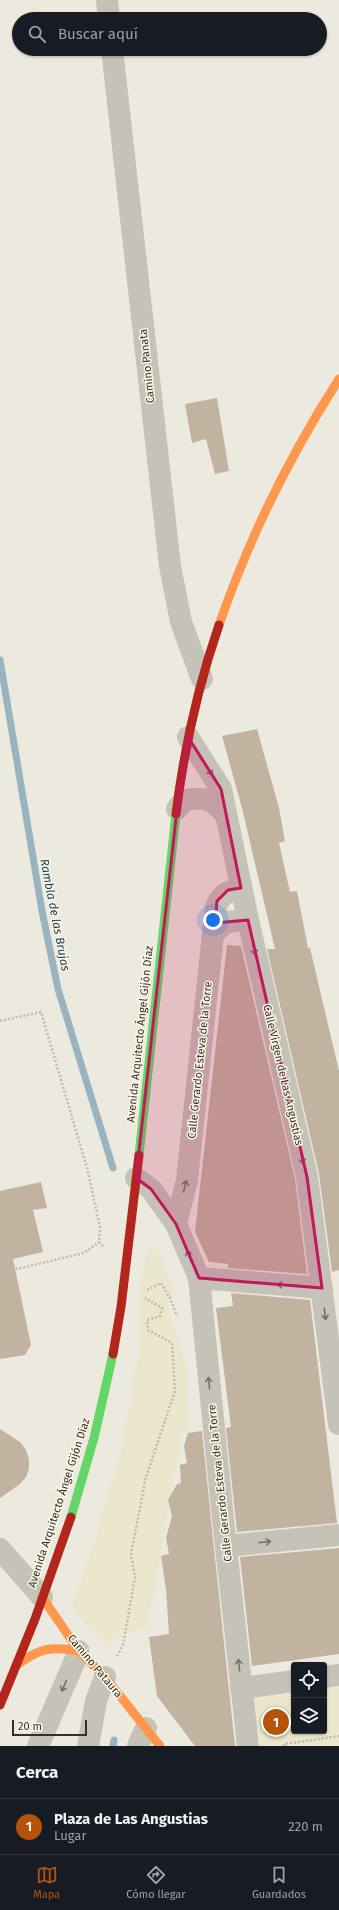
<!DOCTYPE html>
<html lang="es">
<meta charset="utf-8">
<style>
:root{--surface:#171b24;--page:#20242c;--text:#f1f3f6;--muted:#9ea1a6;--line:#363941;--accent:#b45309}
body{margin:0;font-family:"Fira Sans",sans-serif;background:var(--page);color:var(--text)}
.controls{position:absolute;right:12px;bottom:12px;display:grid;overflow:hidden;border-radius:4px;box-shadow:0 1px 3px #0004}
.controls button{width:36px;height:36px;display:grid;place-items:center;padding:0;border:0;border-bottom:1px solid var(--line);background:var(--surface);color:var(--text);font:20px sans-serif}
.scale{position:absolute;left:12px;bottom:10px;width:75px;box-sizing:border-box;padding-left:4px;border:2px solid #362f26;border-top:0;font-size:11px;line-height:14px;white-space:nowrap;color:#362f26;-webkit-text-stroke:3px #faf6e5;paint-order:stroke}
.you{position:absolute;left:213px;top:920px;width:14px;height:14px;margin:-10px;border:3px solid #fff;border-radius:50%;background:#1a73e8;box-shadow:0 0 0 6px #1a73e833}
.badge{display:grid;place-items:center;width:26px;height:26px;border-radius:50%;background:var(--accent);color:#fff;font-size:13px;font-weight:700}
.pin{position:absolute;translate:-50% -50%;border:2px solid #fff;box-shadow:0 1px 4px #0006}
.list{margin:0;padding:0;list-style:none}
h2{display:flex;justify-content:space-between;align-items:center;height:52px;margin:0;padding:0 16px;font-size:17px}
h2 small{font-size:13px;font-weight:400;color:var(--muted)}
.list li{display:grid;grid-template-columns:26px 1fr auto;gap:12px;align-items:center;box-sizing:border-box;height:56px;padding:0 16px;border-top:1px solid var(--line)}
.list b{display:block;font-size:15px;white-space:nowrap}
.list p{margin:0;font-size:13px;white-space:nowrap;color:var(--muted)}
.list em{font-size:13px;font-style:normal;color:var(--muted)}
.icon{flex:none;width:22px;height:22px;fill:none;stroke:currentColor;stroke-width:2;stroke-linecap:round;stroke-linejoin:round}
.map{position:relative;flex:none;width:339px;height:1746px;overflow:hidden}
.search{position:absolute;background:var(--surface);box-shadow:0 1px 3px #0004;left:12px;right:12px;top:12px;height:44px;display:flex;align-items:center;gap:10px;box-sizing:border-box;padding:0 14px;border-radius:22px;color:var(--muted);font-size:15px}
.sheet{height:108px;background:var(--surface)}
nav{display:flex;justify-content:space-around;align-items:center;box-sizing:border-box;height:56px;border-top:1px solid var(--line);background:var(--surface);font-size:11px;color:var(--muted)}
nav a{display:grid;justify-items:center;gap:2px}
nav .on{color:var(--accent)}
.map>svg:first-child{display:block}
.plaza{fill:#ebe7cc}
.lines{fill:none;stroke-linecap:round;stroke-linejoin:round}
.stream{stroke:#99b4be;stroke-width:7}
.building{fill:#c1b39f}
.path{stroke:#bebab0;stroke-width:2.5;stroke-dasharray:2 2;stroke-linecap:butt}
.street{stroke:#c5c2b8;stroke-width:22}
.fast{stroke:#63d668;stroke-width:9}
.slow{stroke:#ff974d;stroke-width:9}
.jam{stroke:#b3261e;stroke-width:9}
.oneway{stroke:#767168}
.marked{fill:#c2185b;fill-opacity:0.2;stroke:#c2185b;stroke-width:3;stroke-linejoin:round}
.labels{text-anchor:middle;dominant-baseline:central;stroke-width:3;stroke-linejoin:round;paint-order:stroke}
.street-label{font-size:11px;fill:#362f26;stroke:#faf6e5}
.water-label{font-size:12px;font-style:italic;fill:#1a4259;stroke:#faf6e5}
</style>
<div class="map">
<svg width="339" height="1746" viewBox="0 0 339 1746">
<rect width="100%" height="100%" fill="#eceade"/>
<!-- plaza -->
<g class="plaza">
<path d="M157,1245L175,1296L167,1301L187,1371L188,1433L182,1432L147,1628L117,1636L107,1649L72,1607L98,1530L123,1444L138,1357V1314L147,1248Z"/>
<path d="M339,1688V1746H260L256,1713L249,1714L247,1695L279,1691V1696L294,1694V1731H324V1690Z"/>
</g>
<g class="lines">
<!-- stream -->
<g class="stream">
<path d="M0,660L42,911L58,989L113,1168"/>
<path d="M113,1746L114,1740"/>
</g>
</g>
<!-- building -->
<g class="building">
<path d="M217,398L229,471L215,474L206,439L192,443L185,404Z"/>
<path d="M257,729L279,808L285,841L279,843L290,892L297,891L308,948H310L339,1071V1270L332,1272L319,1174L267,949H275L242,808L222,736Z"/>
<path d="M227,945L241,946L295,1179L307,1274L228,1268V1264L209,1262L195,1232Z"/>
<path d="M41,1182L47,1208L33,1210L43,1252L13,1259L31,1345L25,1355L0,1359V1191Z"/>
<path d="M231,1293L310,1300L337,1523L237,1532L226,1428L231,1427L216,1308L233,1306Z"/>
<path d="M0,1429L20,1442L26,1450L29,1459V1468L26,1477L20,1484L0,1498Z"/>
<path d="M202,1431L212,1530L235,1746H195L157,1696L149,1637L169,1634L166,1589L161,1556L169,1554L166,1538L172,1516L168,1500L177,1484L181,1483L180,1465L187,1463L184,1446L188,1433Z"/>
<path d="M339,1548V1654L252,1666L240,1557Z"/>
</g>
<g class="lines">
<!-- path -->
<g class="path">
<path d="M0,1021L41,1012L87,1168L100,1227L99,1242L104,1247"/>
<path d="M0,1273L84,1253L99,1242"/>
<path d="M147,1290L161,1283L170,1298L177,1316"/>
<path d="M117,1656L123,1645L135,1577L131,1554L146,1477L175,1391L172,1343L148,1330L147,1320L160,1316L162,1308L145,1298"/>
<path d="M284,1746V1744L339,1736"/>
</g>
<!-- street -->
<g class="street">
<path d="M107,0L109,19"/>
<path d="M112,49L170,566L181,622L202,679"/>
<path d="M188,737L221,789L248,920L307,1177L339,1424"/>
<path d="M177,809L184,800C206,797 213,798 226,816"/>
<path d="M213,934C216,909 212,894 241,888"/>
<path d="M136,1178L151,1189L176,1224L199,1278L224,1529L248,1746"/>
<path d="M176,1224L187,1180L213,934L226,922L248,920"/>
<path d="M199,1278L322,1288"/>
<path d="M226,1546L339,1535"/>
<path d="M0,1549L42,1597"/>
<path d="M324,1677L339,1675"/>
<path d="M241,1688L294,1681"/>
<path d="M38,1746L79,1651"/>
<path d="M88,1746L96,1701L105,1677"/>
<path d="M138,1746L146,1728"/>
</g>
<!-- fast -->
<g class="fast">
<path d="M139,1155L176,814"/>
<path d="M71,1517L94,1438L113,1354"/>
</g>
<!-- slow -->
<g class="slow">
<path d="M219,625C249,538 289,457 339,379"/>
<path d="M42,1597L79,1651L105,1677L160,1746"/>
<path d="M17,1665C39,1648 52,1646 79,1651"/>
</g>
<!-- jam -->
<g class="jam">
<path d="M176,814C184,749 198,686 219,625"/>
<path d="M113,1354L121,1307L139,1155"/>
<path d="M0,1705L35,1619L71,1517"/>
</g>
</g>
<!-- one-way arrows -->
<defs><path id="oneway-shaft" d="M-6 0H5M1.5-3L5.5 0L1.5 3" fill="none" stroke-width="1.6" stroke-linecap="round" stroke-linejoin="round"/></defs>
<g class="oneway">
<use href="#oneway-shaft" transform="translate(209 770) rotate(58)"/>
<use href="#oneway-shaft" transform="translate(254 949) rotate(77)"/>
<use href="#oneway-shaft" transform="translate(302 1158) rotate(77)"/>
<use href="#oneway-shaft" transform="translate(185 1186) rotate(-76)"/>
<use href="#oneway-shaft" transform="translate(189 1256) rotate(-113)"/>
<use href="#oneway-shaft" transform="translate(283 1285) rotate(-175)"/>
<use href="#oneway-shaft" transform="translate(325 1314) rotate(83)"/>
<use href="#oneway-shaft" transform="translate(209 1383) rotate(-96)"/>
<use href="#oneway-shaft" transform="translate(265 1542) rotate(-6)"/>
<use href="#oneway-shaft" transform="translate(239 1665) rotate(-96)"/>
<use href="#oneway-shaft" transform="translate(64 1686) rotate(113)"/>
</g>
<!-- marked area -->
<path class="marked" d="M188,737L221,789L241,888L228,890L217,901L215,923L248,920L307,1177L322,1288L199,1278L176,1224L151,1189L136,1178L177,809Z"/>
<g class="labels">
<!-- street labels -->
<g class="street-label">
<text transform="translate(147 366) rotate(-96)">Camino Panata</text>
<text transform="translate(140 1034) rotate(-84)">Avenida Arquitecto Ángel Gijón Díaz</text>
<text transform="translate(200 1060) rotate(-84)">Calle Gerardo Esteva de la Torre</text>
<text transform="translate(283 1075) rotate(77)">Calle Virgen de Las Angustias</text>
<text transform="translate(220 1483) rotate(-96)">Calle Gerardo Esteva de la Torre</text>
<text transform="translate(59 1503) rotate(-72)">Avenida Arquitecto Ángel Gijón Díaz</text>
<text transform="translate(95 1666) rotate(50)">Camino Pataura</text>
</g>
<!-- water labels -->
<g class="water-label">
<text transform="translate(55 915) rotate(79)">Rambla de las Brujas</text>
</g>
</g>
</svg>
<div class="controls">
<button><svg class="icon" aria-label="locate" viewBox="0 0 24 24"><circle cx="12" cy="12" r="6"/><path d="M12 2v4M12 18v4M2 12h4M18 12h4"/></svg></button>
<button><svg class="icon" aria-label="layers" viewBox="0 0 24 24"><path d="M12 4l9 5-9 5-9-5zM3 14l9 5 9-5"/></svg></button>
</div>
<div class="scale">20 m</div>
<div class="you"></div>
<div class="pin badge" style="left:276px;top:1722px">1</div>
<div class="search"><svg class="icon" aria-label="search" viewBox="0 0 24 24"><circle cx="10" cy="10" r="6"/><path d="M15 15l6 6"/></svg>Buscar aquí</div>
</div>
<section class="sheet">
<h2>Cerca<small></small></h2>
<ul class="list">
<li><span class="badge">1</span><div><b>Plaza de Las Angustias</b><p>Lugar</p></div><em>220 m</em></li>
</ul>
</section>
<nav>
<a class="on"><svg class="icon" aria-label="map" viewBox="0 0 24 24"><path d="M3 6l6-2 6 2 6-2v14l-6 2-6-2-6 2zM9 4v14M15 6v14"/></svg>Mapa</a>
<a><svg class="icon" aria-label="directions" viewBox="0 0 24 24"><path d="M12 3l9 9-9 9-9-9zM9 14v-3h6M13 9l2 2-2 2"/></svg>Cómo llegar</a>
<a><svg class="icon" aria-label="saved" viewBox="0 0 24 24"><path d="M7 4h10v16l-5-4-5 4z"/></svg>Guardados</a>
</nav>
